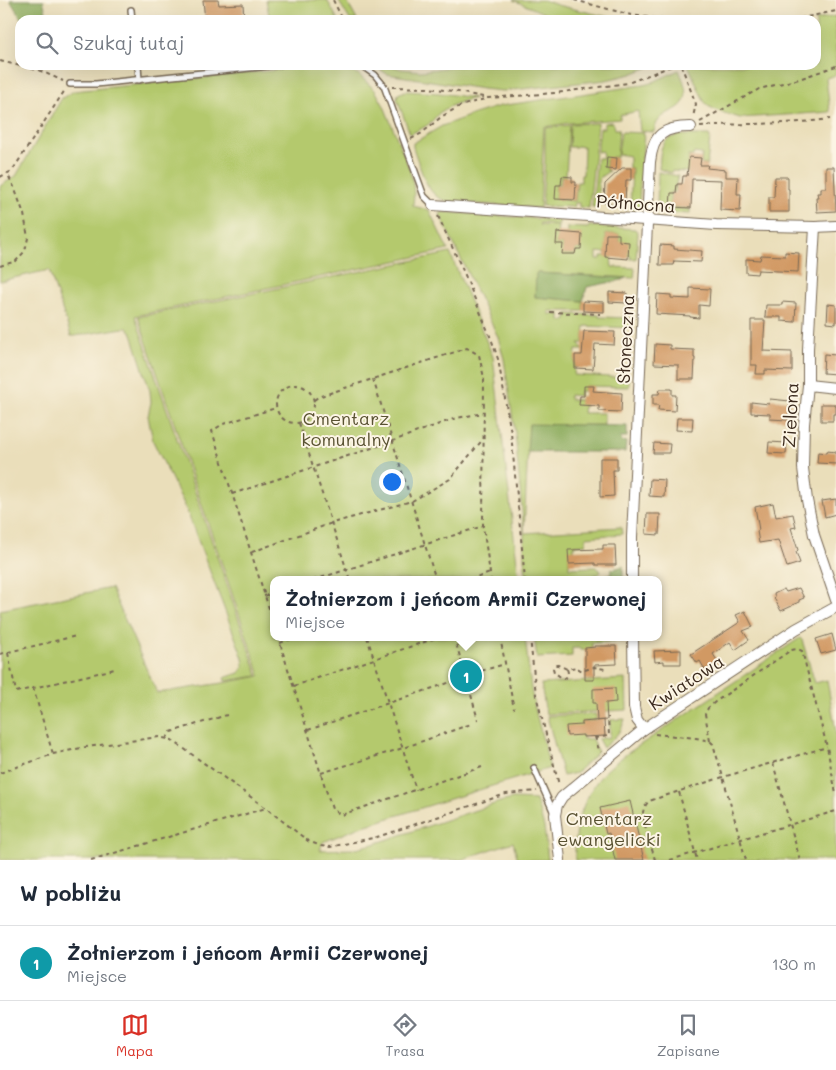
<!DOCTYPE html>
<html lang="pl">
<meta charset="utf-8">
<style>
:root{--surface:#fff;--page:#f6f6f7;--text:#1f2937;--muted:#747a83;--line:#e0e1e3;--accent:#d93025}
body{margin:0;font-family:Mali,sans-serif;background:var(--page);color:var(--text)}
.you{position:absolute;left:391px;top:481px;width:18px;height:18px;margin:-12px;border:4px solid #fff;border-radius:50%;background:#1a73e8;box-shadow:0 0 0 8px #1a73e833}
.badge{display:grid;place-items:center;width:32px;height:32px;border-radius:50%;background:var(--accent);color:#fff;font-size:16px;font-weight:700}
.pin{position:absolute;translate:-50% -50%;border:2px solid #fff;box-shadow:0 1px 5px #0006}
.popup{position:absolute;left:270px;top:576px;width:392px;height:65px;box-sizing:border-box;display:grid;place-content:center;border-radius:10px;background:var(--surface);filter:drop-shadow(0 1px 4px #0005);font-size:16px;white-space:nowrap;color:var(--muted)}
.popup b{font-size:19px;color:var(--text)}
.popup::after{content:'';position:absolute;left:50%;top:100%;margin-left:-10px;border:10px solid transparent;border-top-color:var(--surface)}
.list{margin:0;padding:0;list-style:none}
h2{display:flex;justify-content:space-between;align-items:center;height:65px;margin:0;padding:0 20px;font-size:21px}
h2 small{font-size:16px;font-weight:400;color:var(--muted)}
.list li{display:grid;grid-template-columns:32px 1fr auto;gap:15px;align-items:center;box-sizing:border-box;height:75px;padding:0 20px;border-top:1px solid var(--line)}
.list b{display:block;font-size:19px;white-space:nowrap}
.list p{margin:0;font-size:16px;white-space:nowrap;color:var(--muted)}
.list em{font-size:16px;font-style:normal;color:var(--muted)}
.icon{flex:none;width:28px;height:28px;fill:none;stroke:currentColor;stroke-width:2;stroke-linecap:round;stroke-linejoin:round}
.map{position:relative;flex:none;width:836px;height:860px;overflow:hidden}
.search{position:absolute;background:var(--surface);box-shadow:0 5px 20px #0002;left:15px;right:15px;top:15px;height:55px;display:flex;align-items:center;gap:12px;box-sizing:border-box;padding:0 18px;border-radius:15px;color:var(--muted);font-size:19px}
.sheet{height:140px;background:var(--surface)}
nav{display:flex;justify-content:space-around;align-items:center;box-sizing:border-box;height:70px;border-top:1px solid var(--line);background:var(--surface);font-size:14px;color:var(--muted)}
nav a{display:grid;justify-items:center;gap:2px}
nav .on{color:var(--accent)}
.map>svg:first-child{display:block}
.green{fill:#b4c96d;stroke:#787a46}
.forest{fill:#8fad60;stroke:#656c3f}
.building{fill:#d19963}
.lines{fill:none;stroke-linecap:round;stroke-linejoin:round}
.service-casing{stroke:#786955;stroke-width:8}
.minor-casing{stroke:#786955;stroke-width:12}
.path{stroke:#786955;stroke-width:2;stroke-dasharray:4 4;stroke-linecap:butt}
.service{stroke:#fff;stroke-width:5}
.minor{stroke:#fff;stroke-width:10}
.labels{text-anchor:middle;dominant-baseline:central;stroke-width:4;stroke-linejoin:round;paint-order:stroke}
.street-label{font-size:18px;fill:#3b2a1e;stroke:#fcf5e5}
.park-label{font-size:18px;fill:#595232;stroke:#fcf5e5}
</style>
<div class="map">
<svg width="836" height="860" viewBox="0 0 836 860">
<rect width="100%" height="100%" fill="#fcf5e5"/>
<filter id="ink" filterUnits="userSpaceOnUse"><feTurbulence type="fractalNoise" baseFrequency=".02" numOctaves="2"/><feDisplacementMap in="SourceGraphic" scale="10" xChannelSelector="R" yChannelSelector="G"/><feConvolveMatrix kernelMatrix="1 2 1 2 8 2 1 2 1" color-interpolation-filters="sRGB"/></filter>
<filter id="wash" filterUnits="userSpaceOnUse"><feTurbulence type="fractalNoise" baseFrequency=".0096" numOctaves="4" result="noise"/><feDisplacementMap in="SourceGraphic" scale="20" xChannelSelector="R" yChannelSelector="G"/><feGaussianBlur stdDeviation="1.12" result="paint"/><feColorMatrix in="noise" values="0 0 0 0 0 0 0 0 0 0 0 0 0 0 0 0 0 1.4 0 .05"/><feComposite in="paint" operator="in"/></filter>
<g filter="url(#wash)">
<rect width="100%" height="100%" fill="#eadeba"/>
<!-- green -->
<g class="green">
<path d="M266,0H327L338,20H270Z"/>
<path d="M338,0H346L357,20H350Z"/>
<path d="M513,0H544L557,5L621,20H560Z"/>
<path d="M836,16V75L826,78L830,112L740,118L718,111L708,106L704,101L688,65H816V20Z"/>
<path d="M373,65H389L401,69L421,71L467,65H655L631,74L606,80L503,91L483,89L387,74Z"/>
<path d="M307,67L338,68L358,74L375,90L384,106L409,168L413,183L414,194L413,206L429,210L448,250L135,316L258,676L225,681L224,678L239,673L244,666L243,658L185,506L153,441L148,416L151,402L150,391L131,331L127,328H123L75,336H71L49,270L0,281V186L16,176L62,98L74,91Z"/>
<path d="M679,70C685,84 692,100 676,109C670,112 663,115 659,120C656,123 655,128 654,132L640,131L638,111L620,115V119L569,123L544,127L540,208L448,202C443,200 438,198 434,194C425,186 417,159 413,147V143L415,142L442,126L477,113L500,106L643,85L651,83Z"/>
<path d="M405,91L439,93L474,98C462,101 448,106 438,114C436,116 435,118 433,120C427,127 418,130 410,134L397,99L398,94Z"/>
<path d="M613,122L614,129H619L617,157H612V160H606V170L609,171L599,178L597,207H592L597,158H603L602,151L597,152L600,128H604V123Z"/>
<path d="M598,123L589,208L579,207V203H575L574,207L542,206L545,160V128L569,125L566,176H561L560,184H556L555,199L575,201L577,182H581V175H583L584,147L577,146L576,147H569L570,124Z"/>
<path d="M621,132L644,133L640,186L639,210H630L632,168H629V156L618,154Z"/>
<path d="M680,135H709L710,137L707,165L701,164L702,154L694,153L693,156H689L688,165L699,168V173L672,171L671,173L659,169C661,151 658,139 680,135Z"/>
<path d="M658,172L678,176L676,184L675,192H670V207L690,209V214L657,212Z"/>
<path d="M442,212L559,220V225L540,223L539,225L558,226L556,244H563V254H575L576,249H581L567,233V227L588,228L589,226L635,229L638,233L636,259H630L631,256H628L619,241V234H606V239L608,253L597,252V259H601V256H611L612,267L635,268L634,278L537,273L535,297L583,301V311H549V314H560V321H566L567,314L599,315V317L632,318L631,328L585,326L583,343H579L583,350H576L574,375L629,378V387L585,386L584,391H580V396L569,395V399L580,400L584,405L583,413H604V425H529L524,533L621,527L622,534L586,537V544L574,545V550L569,551V568L595,567L600,570L601,572L599,574L595,575V580H527L524,559V533L515,433L504,359L498,337L441,217L440,214Z"/>
<path d="M450,253L493,357L519,580H274V637H525L531,688L534,705L550,768L360,827L323,842L320,850L352,849L374,844L500,802L513,799L536,800L544,827L548,860H518L513,842L460,860H0V610L111,588L157,693L223,683L260,676L138,317Z"/>
<path d="M534,637H595V639L600,638V637H624V641L592,643V649L580,650V648H572V656L537,658Z"/>
<path d="M800,638L802,640L815,683L827,680L836,732V860H575C574,829 582,796 604,773C610,766 618,761 625,755Z"/>
<path d="M626,679L627,710L546,714L541,684Z"/>
<path d="M596,714V720L582,722L583,739H592L598,752L576,773L563,776L547,716Z"/>
<path d="M625,719C621,733 613,739 603,748L598,739L610,737V720Z"/>
</g>
<!-- forest -->
<g class="forest">
<path d="M10,0H43L48,20H22Z"/>
<path d="M536,273L626,278L622,280L587,287L583,301L535,297Z"/>
<path d="M529,424L627,426V437H621V441L626,442L625,452H527Z"/>
<path d="M623,566V579L595,580L603,578V576L611,575V570Z"/>
</g>
<g id="blocks">
<!-- building -->
<g class="building">
<path d="M203,0H218L219,5L243,4L244,20H205Z"/>
<path d="M607,157L617,158L616,170L606,169Z"/>
<path d="M689,157L701,158L700,165H708L707,168L726,170V177H738L737,194H741L740,211L720,210L721,180L692,179L691,208L670,207L671,193H676L677,184H682L683,176H687Z"/>
<path d="M826,167H834L836,211L817,212L816,197H818L817,193H821V188H826Z"/>
<path d="M622,168H631V180H626L625,204L604,203L605,184Z"/>
<path d="M562,176L572,177V182H576L575,200L555,199L556,185H561Z"/>
<path d="M775,177H788V189H789V212H769V197H774Z"/>
<path d="M557,232L582,234L581,249H576L575,254H562L563,244H556Z"/>
<path d="M606,234H619V241L629,242L628,259L605,257Z"/>
<path d="M660,245L674,246V249L702,251L701,262L674,261L673,265H659Z"/>
<path d="M785,252L799,253L798,272L758,270L757,274L746,273V259L760,260L761,255L785,256Z"/>
<path d="M690,288L710,289L709,306L699,305V318L690,317V316L656,314L657,294L671,295V298L690,299Z"/>
<path d="M609,292L627,293L626,303L609,302Z"/>
<path d="M583,301L604,302V312L583,311Z"/>
<path d="M782,302L796,303L795,322L781,321V317H765L766,305H782Z"/>
<path d="M828,304L836,305V324L827,323Z"/>
<path d="M751,320H765L763,351L792,352V371L765,370V374H756L757,365H751Z"/>
<path d="M584,331L615,332L614,345L595,344L593,369L575,368V355H582Z"/>
<path d="M655,344L670,345V349L694,350V358H695L694,379H678V365L654,364Z"/>
<path d="M824,354L836,355V374L823,373Z"/>
<path d="M584,386H594L593,391L622,393L621,412L599,411V406L579,405L580,396H584Z"/>
<path d="M660,389H672V395H676L675,411L658,410L659,405H653V394H659Z"/>
<path d="M770,399L790,401L788,420L770,419V414L751,413V402L769,404Z"/>
<path d="M821,404H834V405H836V414H833V421H821Z"/>
<path d="M677,418H693L692,431L676,430Z"/>
<path d="M769,442L787,443L786,454L768,453Z"/>
<path d="M654,443L670,444L669,453H653Z"/>
<path d="M827,451L836,452V464L817,463L818,452L826,453Z"/>
<path d="M600,458H617V470H613L614,496L600,497Z"/>
<path d="M650,479L665,480L664,497L649,496Z"/>
<path d="M836,499V514L825,517L822,501Z"/>
<path d="M773,503L776,517L793,514L796,527L791,528L798,550L796,552L800,563L787,567L778,540L759,543L757,531L759,530L755,507Z"/>
<path d="M647,514H660L659,535L646,534Z"/>
<path d="M603,545H615L616,565H595V563L569,564L568,550L603,549Z"/>
<path d="M799,588L804,598L799,600V602L792,605V606L781,611L774,598L775,597L774,594L784,589L786,592Z"/>
<path d="M745,611L753,627L743,631L749,640L735,650L730,642L713,654L718,662L705,670L700,661L697,663L691,654L740,622L736,615Z"/>
<path d="M832,634L836,650L821,654L816,639Z"/>
<path d="M595,646H616L617,664L594,665V680H585V648L595,647Z"/>
<path d="M681,650V664H664V661L655,662L654,651Z"/>
<path d="M615,688L616,702L606,703L607,720L597,721L596,703H593V689Z"/>
<path d="M604,720L605,736L583,737V735L567,736L566,726L582,725V722Z"/>
<path d="M630,801L644,860H615L609,833L606,834L600,808Z"/>
</g>
</g>
</g>
<g filter="url(#ink)">
<use href="#blocks" fill-opacity="0" stroke="#786955" stroke-width="1"/>
<g class="lines">
<!-- service casing -->
<g class="service-casing">
<g id="service">
<path d="M131,10L132,20"/>
<path d="M138,65L139,80"/>
<path d="M361,65L375,75L384,86L424,196L433,205"/>
<path d="M70,84H96L279,65"/>
<path d="M534,768L554,813"/>
</g>
</g>
<!-- minor casing -->
<g class="minor-casing">
<g id="minor">
<path d="M433,205L716,225L815,227L836,226"/>
<path d="M815,227L808,349V385L804,424L803,468L807,500L814,535L836,600"/>
<path d="M808,385L836,388"/>
<path d="M632,580V537L650,162C653,134 664,127 691,127"/>
<path d="M633,637L634,707L637,720L644,729"/>
<path d="M560,860L555,815L557,805L562,797L644,729L796,629L836,607"/>
</g>
</g>
<!-- path -->
<g class="path">
<path d="M333,0L343,20"/>
<path d="M574,0L631,15L670,20"/>
<path d="M792,20L836,11"/>
<path d="M0,61L41,71L63,81"/>
<path d="M681,65L696,104L693,117"/>
<path d="M392,87L427,88L453,91L488,98L555,93L628,83L674,65"/>
<path d="M700,122L759,89L799,79L836,66"/>
<path d="M700,126C744,123 787,125 830,119"/>
<path d="M411,139L422,133L441,117L460,106L488,98"/>
<path d="M0,177L12,171L65,90"/>
<path d="M438,216L465,275L492,341L498,359L511,433L525,580"/>
<path d="M0,266L16,261L25,251L28,238L24,214L14,187L7,173"/>
<path d="M550,312L601,314"/>
<path d="M373,379L436,580"/>
<circle cx="295" cy="404" r="19"/>
<path d="M314,400L318,397L467,348L479,355L484,378L483,526L491,580"/>
<path d="M299,423L350,580"/>
<path d="M232,494L393,441L456,418L484,413"/>
<path d="M252,552L332,523L412,501L450,479L484,438"/>
<path d="M314,580L483,526"/>
<path d="M470,580L490,573"/>
<path d="M264,596L274,593"/>
<path d="M274,624L212,431L223,424L276,408"/>
<path d="M278,637L332,809L341,815L485,766"/>
<path d="M367,637L416,790"/>
<path d="M454,637L464,670L458,672L462,685L468,684L478,720"/>
<path d="M500,637L514,709"/>
<path d="M530,637L536,695L559,785"/>
<path d="M280,643L297,637"/>
<path d="M8,653L16,692L115,669"/>
<path d="M0,654L76,636"/>
<path d="M567,669C569,674 568,677 563,679L554,672L553,668L555,665H558L567,669L576,667L582,671L594,667L605,669"/>
<path d="M464,670L473,667L476,681L468,684"/>
<path d="M474,673L505,664"/>
<path d="M294,686L439,637"/>
<path d="M33,688L53,754"/>
<path d="M308,730L460,679"/>
<path d="M655,734L696,738L710,741L713,744L723,777L746,860"/>
<path d="M595,737L598,747L601,752"/>
<path d="M595,738L609,736L608,717"/>
<path d="M166,739L171,732L227,715"/>
<path d="M710,741L705,714L708,708L715,702L791,650L798,649L802,651L827,747L836,794"/>
<path d="M773,763L800,860"/>
<path d="M0,773L53,754L86,747L159,737L172,740L266,808L308,841L321,846L330,847L377,837L506,794L537,791"/>
<path d="M321,773L403,748L471,724"/>
<path d="M679,792L697,860"/>
<path d="M91,860L266,808"/>
<path d="M655,860C652,848 643,824 643,812C644,808 646,804 649,801L723,777L827,747"/>
<path d="M670,860L836,811"/>
</g>
<!-- service -->
<use href="#service" class="service"/>
<!-- minor -->
<use href="#minor" class="minor"/>
</g>
</g>
<g class="labels">
<!-- street labels -->
<g class="street-label">
<text transform="translate(636 203) rotate(4)">Północna</text>
<text transform="translate(625 339) rotate(-87)">Słoneczna</text>
<text transform="translate(790 415) rotate(-87)">Zielona</text>
<text transform="translate(686 682) rotate(-33)">Kwiatowa</text>
</g>
<!-- park labels -->
<g class="park-label">
<text x="346" y="418">Cmentarz<tspan x="346" dy="21">komunalny</tspan></text>
<text x="609" y="818">Cmentarz<tspan x="609" dy="21">ewangelicki</tspan></text>
</g>
</g>
</svg>
<div class="you"></div>
<div class="pin badge" style="left:466px;top:676px;background:#0f9aa8">1</div>
<div class="popup"><b>Żołnierzom i jeńcom Armii Czerwonej</b>Miejsce</div>
<div class="search"><svg class="icon" aria-label="search" viewBox="0 0 24 24"><circle cx="10" cy="10" r="6"/><path d="M15 15l6 6"/></svg>Szukaj tutaj</div>
</div>
<section class="sheet">
<h2>W pobliżu<small></small></h2>
<ul class="list">
<li><span class="badge" style="background:#0f9aa8">1</span><div><b>Żołnierzom i jeńcom Armii Czerwonej</b><p>Miejsce</p></div><em>130 m</em></li>
</ul>
</section>
<nav>
<a class="on"><svg class="icon" aria-label="map" viewBox="0 0 24 24"><path d="M3 6l6-2 6 2 6-2v14l-6 2-6-2-6 2zM9 4v14M15 6v14"/></svg>Mapa</a>
<a><svg class="icon" aria-label="directions" viewBox="0 0 24 24"><path d="M12 3l9 9-9 9-9-9zM9 14v-3h6M13 9l2 2-2 2"/></svg>Trasa</a>
<a><svg class="icon" aria-label="saved" viewBox="0 0 24 24"><path d="M7 4h10v16l-5-4-5 4z"/></svg>Zapisane</a>
</nav>
